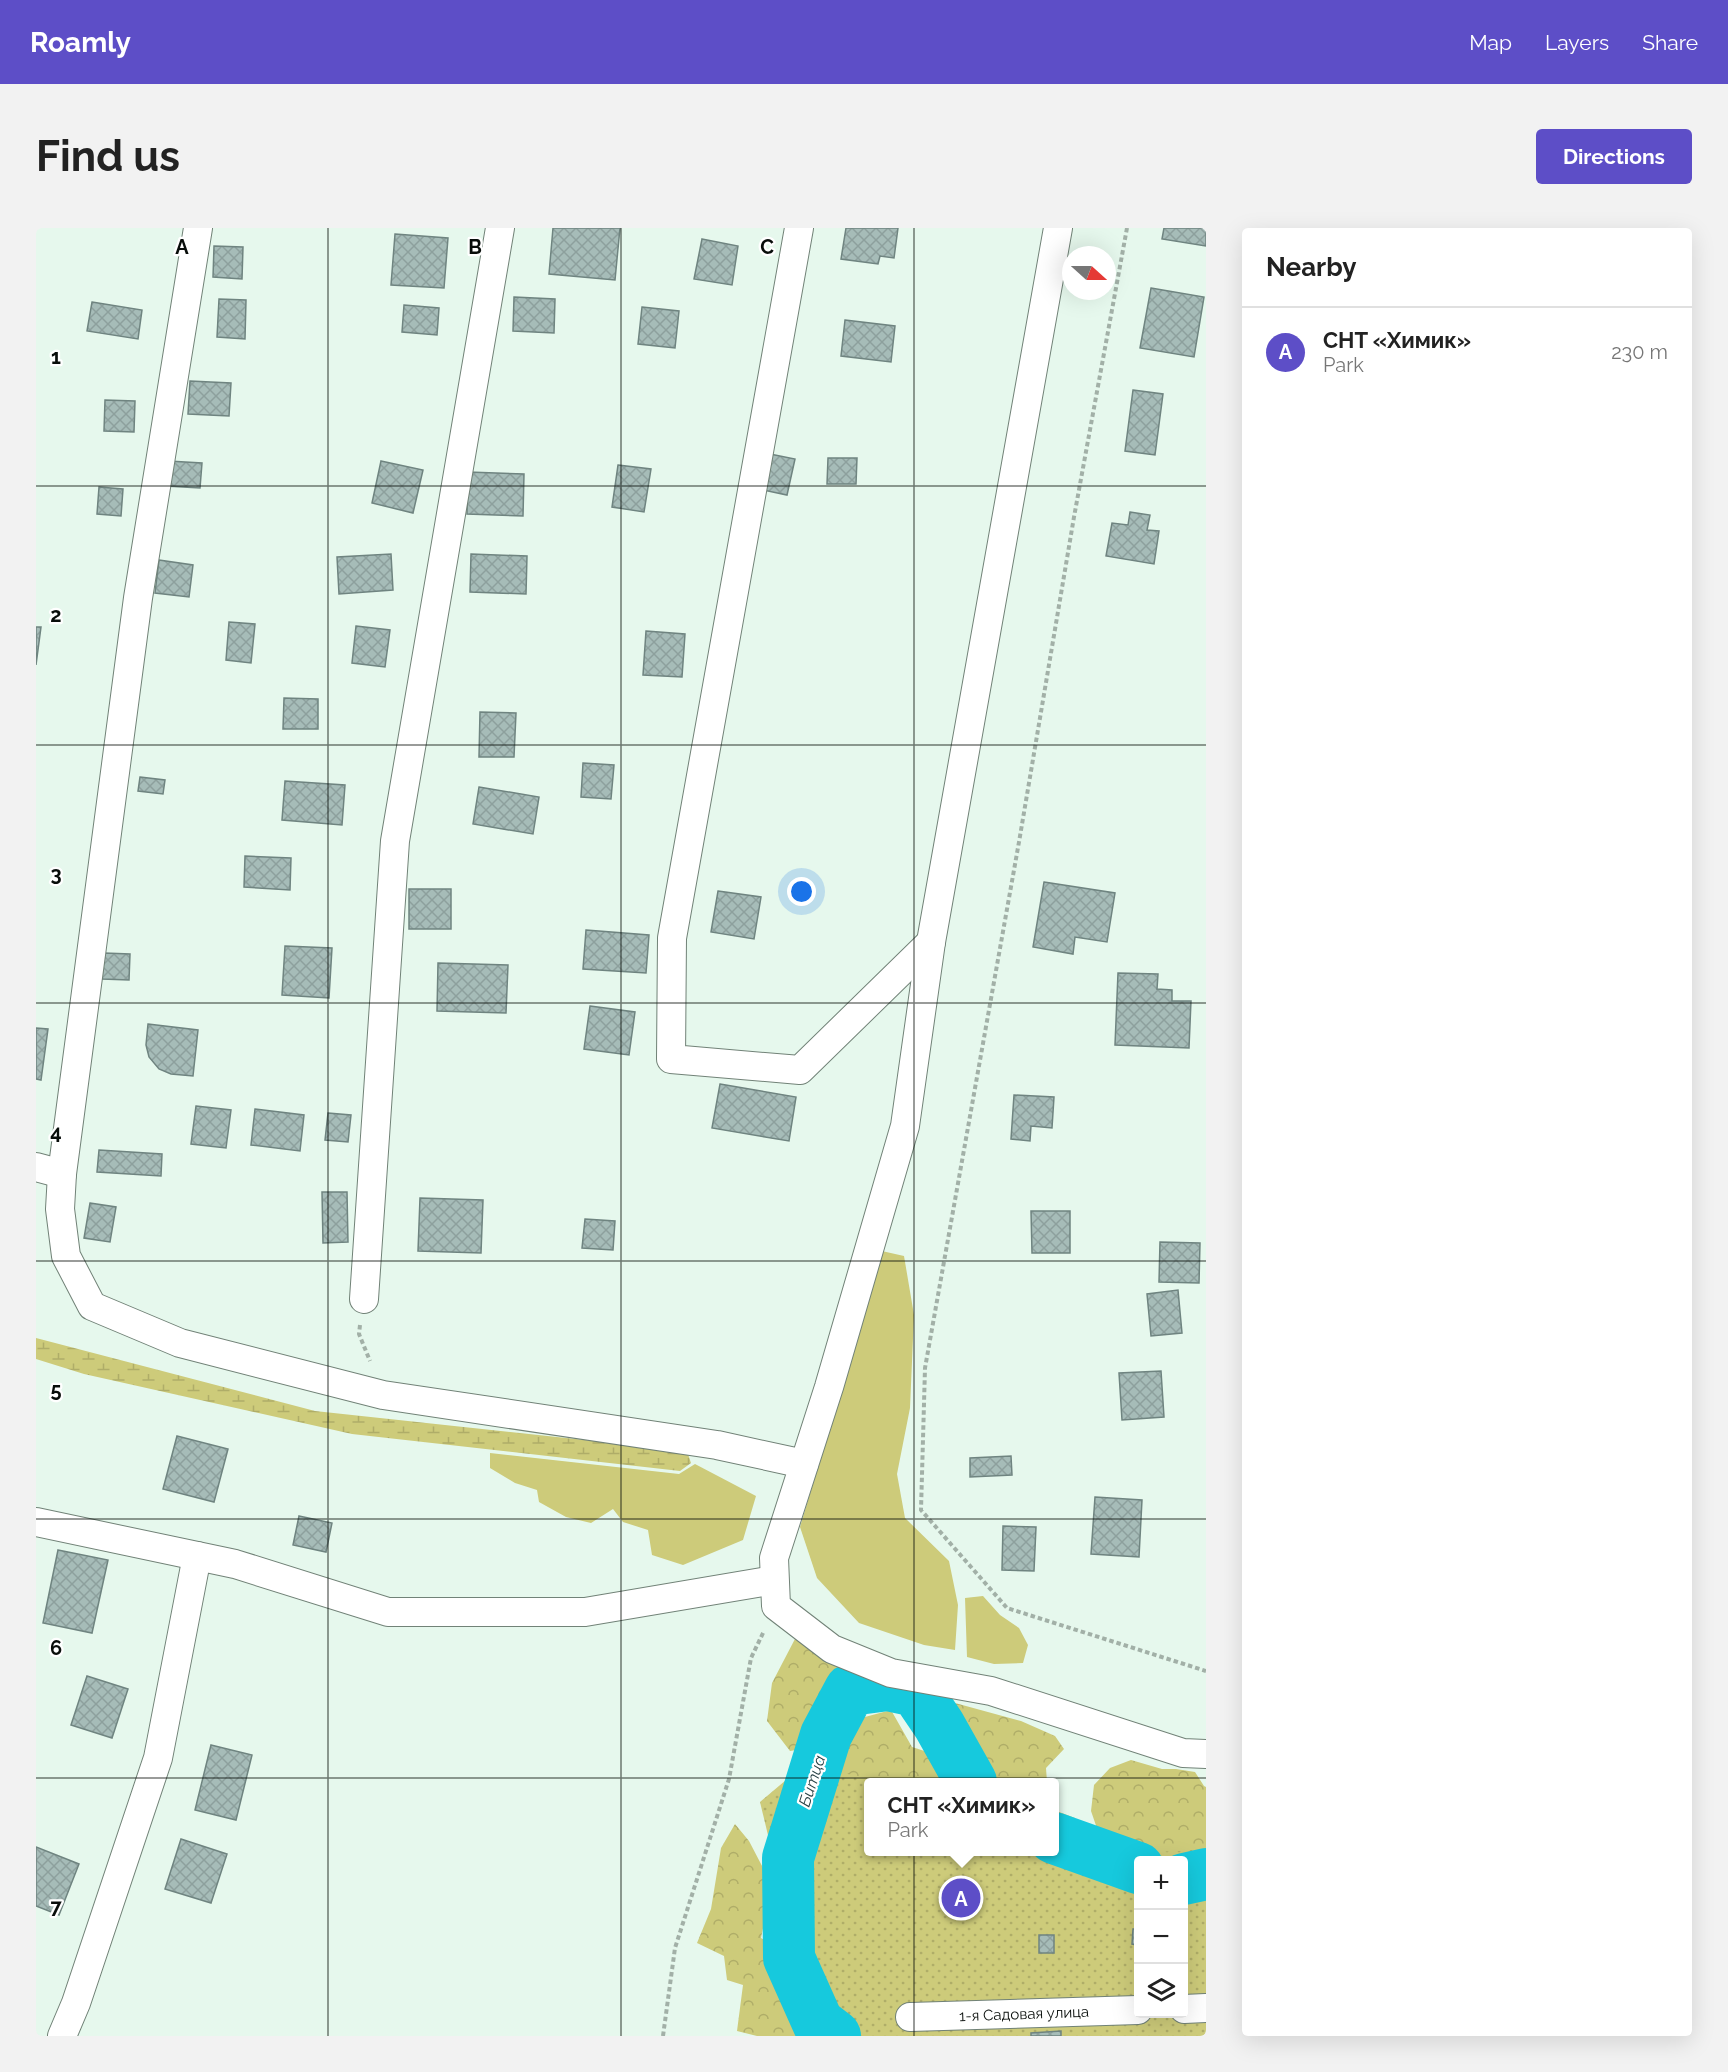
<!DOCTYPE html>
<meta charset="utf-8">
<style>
:root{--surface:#fff;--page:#f2f2f2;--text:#222;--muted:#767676;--line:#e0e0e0;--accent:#5d4ec7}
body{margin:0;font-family:Raleway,sans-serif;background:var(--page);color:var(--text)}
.controls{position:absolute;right:18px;bottom:18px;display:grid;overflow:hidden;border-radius:6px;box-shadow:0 6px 24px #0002}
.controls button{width:54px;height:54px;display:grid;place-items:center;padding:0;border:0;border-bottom:2px solid var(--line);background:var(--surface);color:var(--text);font:30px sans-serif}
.compass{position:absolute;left:1026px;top:18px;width:54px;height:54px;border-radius:50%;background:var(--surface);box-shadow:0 6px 24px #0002;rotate:111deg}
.you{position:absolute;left:766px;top:664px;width:21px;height:21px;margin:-15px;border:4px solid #fff;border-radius:50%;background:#1a73e8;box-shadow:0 0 0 9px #1a73e833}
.badge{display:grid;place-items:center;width:39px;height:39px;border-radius:50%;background:var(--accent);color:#fff;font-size:20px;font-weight:700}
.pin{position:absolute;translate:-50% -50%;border:3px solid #fff;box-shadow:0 2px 6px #0006}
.popup{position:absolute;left:828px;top:1550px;width:195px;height:78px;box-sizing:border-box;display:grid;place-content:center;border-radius:6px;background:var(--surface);filter:drop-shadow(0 2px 4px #0005);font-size:20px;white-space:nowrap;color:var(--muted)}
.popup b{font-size:22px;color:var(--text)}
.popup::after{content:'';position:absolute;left:50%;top:100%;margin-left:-12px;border:12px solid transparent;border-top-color:var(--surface)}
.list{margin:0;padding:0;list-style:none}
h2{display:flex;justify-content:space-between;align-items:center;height:78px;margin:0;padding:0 24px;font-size:26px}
h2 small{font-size:20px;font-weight:400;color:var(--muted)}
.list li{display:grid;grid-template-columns:39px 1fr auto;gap:18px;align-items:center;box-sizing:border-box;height:90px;padding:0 24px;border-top:2px solid var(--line)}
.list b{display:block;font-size:22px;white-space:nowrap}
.list p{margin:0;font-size:20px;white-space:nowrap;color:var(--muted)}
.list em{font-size:20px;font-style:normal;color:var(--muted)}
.icon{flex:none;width:33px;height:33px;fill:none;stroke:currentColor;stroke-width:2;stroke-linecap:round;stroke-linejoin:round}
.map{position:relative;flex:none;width:1170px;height:1808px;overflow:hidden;border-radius:6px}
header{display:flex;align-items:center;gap:36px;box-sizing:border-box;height:84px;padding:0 30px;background:var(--accent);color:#fff}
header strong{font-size:28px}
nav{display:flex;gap:33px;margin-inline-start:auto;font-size:21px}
.intro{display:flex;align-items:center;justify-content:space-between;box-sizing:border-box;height:144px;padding:0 36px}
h1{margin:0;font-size:42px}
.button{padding:15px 27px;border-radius:6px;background:var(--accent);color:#fff;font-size:21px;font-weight:700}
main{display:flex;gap:36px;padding:0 36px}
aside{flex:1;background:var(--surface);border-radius:6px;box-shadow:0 6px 24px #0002}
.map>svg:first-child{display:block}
.green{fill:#cdcb7a}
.forest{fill:url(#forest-crowns)}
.wetland{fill:url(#wetland-marsh)}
.garden{fill:url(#garden-dots);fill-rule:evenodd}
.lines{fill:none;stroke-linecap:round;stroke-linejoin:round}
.river{stroke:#16c9dd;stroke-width:52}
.building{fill:url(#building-cross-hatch);stroke:#6f8480;stroke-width:1.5}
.minor-casing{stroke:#718277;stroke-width:30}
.path{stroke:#a2b0a7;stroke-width:4;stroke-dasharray:4.5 3;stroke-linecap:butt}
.minor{stroke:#fff;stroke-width:28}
.grid{fill:none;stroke:#080d0a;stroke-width:1.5;stroke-opacity:0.55}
.labels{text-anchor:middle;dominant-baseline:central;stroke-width:4.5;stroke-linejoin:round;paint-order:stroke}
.street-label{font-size:15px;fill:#080d0a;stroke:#fff}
.water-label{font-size:16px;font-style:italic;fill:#284145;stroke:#fff}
.grid-label{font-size:20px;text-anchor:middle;font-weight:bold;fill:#080d0a;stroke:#fff;stroke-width:4.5;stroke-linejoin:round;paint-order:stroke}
</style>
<header>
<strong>Roamly</strong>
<nav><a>Map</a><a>Layers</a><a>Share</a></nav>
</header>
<div class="intro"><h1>Find us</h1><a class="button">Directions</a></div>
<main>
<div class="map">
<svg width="1170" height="1808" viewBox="0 0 1170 1808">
<defs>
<pattern id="forest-crowns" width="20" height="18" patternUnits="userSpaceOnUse" patternTransform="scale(1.5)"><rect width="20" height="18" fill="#cdcb7a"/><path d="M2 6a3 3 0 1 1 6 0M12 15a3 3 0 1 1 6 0" fill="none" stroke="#afad68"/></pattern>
<pattern id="wetland-marsh" width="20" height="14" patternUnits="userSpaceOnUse" patternTransform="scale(1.5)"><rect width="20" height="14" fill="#cdcb7a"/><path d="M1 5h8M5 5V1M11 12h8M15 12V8" fill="none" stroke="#afad68"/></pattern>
<pattern id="garden-dots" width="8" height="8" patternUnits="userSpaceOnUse" patternTransform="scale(1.5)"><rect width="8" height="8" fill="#cdcb7a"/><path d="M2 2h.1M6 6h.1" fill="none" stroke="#afad68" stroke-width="1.8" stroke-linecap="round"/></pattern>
<pattern id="building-cross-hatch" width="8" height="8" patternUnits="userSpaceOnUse" patternTransform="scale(1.5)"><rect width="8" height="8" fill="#a6bcb8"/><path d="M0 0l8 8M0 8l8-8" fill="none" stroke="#8da09d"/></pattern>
</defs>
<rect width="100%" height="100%" fill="#e6f8ed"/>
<!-- green -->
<g class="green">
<path d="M837,1021L868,1028L878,1087L874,1180L861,1246L869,1290L913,1333L922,1377L919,1422L888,1417L823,1395L781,1350L764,1299L791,1209Z"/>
<path d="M454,1225L643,1246L659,1236L720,1268L707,1312L647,1337L616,1327L612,1302L587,1294L577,1281L555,1295L530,1289L503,1274L501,1262L479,1255L454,1240Z"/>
<path d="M947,1368L964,1387L983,1400L992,1417L987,1435L958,1436L931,1429L929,1370Z"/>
</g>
<!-- forest -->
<g class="forest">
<path d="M760,1409L796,1436L822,1448L834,1469L818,1480L787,1494L773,1520L754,1523L731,1493L736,1455Z"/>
<path d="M919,1475L985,1493L1019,1508L1028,1521L1010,1540L1011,1554H936L943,1548L927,1507Z"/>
<path d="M855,1482L876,1519L907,1529L919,1554H832V1590L788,1552L814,1493Z"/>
<path d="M1095,1532L1126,1541H1140L1159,1544L1168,1558L1170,1559V1630L1148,1632H1110L1066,1615L1055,1583L1058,1557L1074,1540Z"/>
<path d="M1018,1582L1039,1590L1045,1642L891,1624H1018Z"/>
<path d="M699,1596L713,1613L736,1657L725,1710L743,1721L740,1739C759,1759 772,1779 761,1808H721L701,1803L707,1757L691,1752L688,1728L661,1715L675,1681L685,1620Z"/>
</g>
<!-- wetland -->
<path class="wetland" d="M0,1110L279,1183L651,1223L655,1235L644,1243L316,1206L48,1146L0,1131Z"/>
<!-- garden -->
<path class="garden" d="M769,1536L816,1546L832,1556V1624H988L1009,1626L1150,1623L1170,1619V1808H820L782,1767L756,1707L724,1574ZM1102,1632H1148V1786H1102Z"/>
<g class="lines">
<!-- river -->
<g class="river">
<path d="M1018,1610L1102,1640"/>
<path d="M1148,1651L1170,1646"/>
<path d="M799,1808L782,1795L753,1730L752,1630L790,1507L814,1462L852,1457L880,1463L903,1497L935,1554"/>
</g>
</g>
<!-- building -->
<g class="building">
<path d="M517,0H584L579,52L513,46Z"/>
<path d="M810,0H862L858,30L844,28L842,36L805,31Z"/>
<path d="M1128,0H1170V18L1126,11Z"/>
<path d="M359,6L412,10L408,60L355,57Z"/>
<path d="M666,11L702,18L696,57L658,51Z"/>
<path d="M178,18L207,19L206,51L177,49Z"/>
<path d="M1115,60L1168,69L1158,129L1104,120Z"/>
<path d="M478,69L519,71L518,105L477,103Z"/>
<path d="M183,71L210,72L209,111L181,109Z"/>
<path d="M56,74L106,82L102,111L51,103Z"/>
<path d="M368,77L403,80L401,107L366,104Z"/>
<path d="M606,79L643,83L639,120L602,116Z"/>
<path d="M809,92L859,98L855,134L805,128Z"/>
<path d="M154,153L195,155L193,188L152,186Z"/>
<path d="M1097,162L1127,166L1119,227L1089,223Z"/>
<path d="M69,172L99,173L98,204L68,203Z"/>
<path d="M734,226L759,231L751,267L727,262Z"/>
<path d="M792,230H821L820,256H791Z"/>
<path d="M132,233L166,235L164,260L130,258Z"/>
<path d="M345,233L387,242L377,285L336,275Z"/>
<path d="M582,237L615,241L608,284L576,279Z"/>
<path d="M432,244L488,246L487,288L431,286Z"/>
<path d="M63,259L87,261L85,288L61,286Z"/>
<path d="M1094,284L1114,287L1111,302L1123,303L1118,336L1070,328L1076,295L1092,297Z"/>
<path d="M355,326L357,362L303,366L301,329Z"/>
<path d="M435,326L491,328L490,366L434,364Z"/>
<path d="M123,332L157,337L153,369L119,365Z"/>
<path d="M193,394L219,396L215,435L190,432Z"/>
<path d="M320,398L354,402L349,439L316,435Z"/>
<path d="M0,399H5L0,437Z"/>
<path d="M610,403L649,406L646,449L607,447Z"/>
<path d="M248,470L282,471V501H247Z"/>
<path d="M444,484L480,485L478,529H443Z"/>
<path d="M547,535L578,537L575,571L545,569Z"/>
<path d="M104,549L129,552L127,566L102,563Z"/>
<path d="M249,553L309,557L306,597L246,592Z"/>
<path d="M443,559L503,569L497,606L437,596Z"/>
<path d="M209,628L255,630L254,662L208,659Z"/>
<path d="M1008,654L1079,665L1071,714L1039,709L1037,726L997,719Z"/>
<rect x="373" y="661" width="42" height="40"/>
<path d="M682,663L725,669L718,711L675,704Z"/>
<path d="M550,702L613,707L610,745L547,741Z"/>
<path d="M249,718L296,720L293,770L246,767Z"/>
<path d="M68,725L94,726L93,752L66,751Z"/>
<path d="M402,735L472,737L470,785L401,783Z"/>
<path d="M1082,745L1122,746L1121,761L1136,762V773H1155L1153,820L1079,817Z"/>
<path d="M554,778L599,784L593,827L548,821Z"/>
<path d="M112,796L162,802L157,848L135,846L123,841L113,829L110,817Z"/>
<path d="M0,800L12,801L5,852L0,851Z"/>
<path d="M684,856L760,869L753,913L676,900Z"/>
<path d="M978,867L1018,869L1016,900L995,898L994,913L975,911Z"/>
<path d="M160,878L195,882L190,920L155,916Z"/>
<path d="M219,881L268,887L264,923L215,917Z"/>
<path d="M292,885L315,887L312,914L289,912Z"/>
<path d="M63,922L126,926L125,948L61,944Z"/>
<path d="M286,964H311L312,1014L287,1015Z"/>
<path d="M384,970L447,972L445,1025L382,1023Z"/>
<path d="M54,975L80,979L74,1014L48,1010Z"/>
<path d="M995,983H1034V1025H996Z"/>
<path d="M549,991L579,993L577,1022L546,1020Z"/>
<path d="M1124,1014L1164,1015L1163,1055L1123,1054Z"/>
<path d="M1142,1062L1146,1105L1115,1108L1111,1066Z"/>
<path d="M1125,1143L1128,1189L1086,1192L1083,1145Z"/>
<path d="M141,1208L192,1221L178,1274L127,1261Z"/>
<path d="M975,1228L976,1247L934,1249V1230Z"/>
<path d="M1059,1269L1106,1272L1103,1329L1055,1326Z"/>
<path d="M263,1288L296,1295L290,1324L257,1317Z"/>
<path d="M967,1298L1000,1299L998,1343L966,1342Z"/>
<path d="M22,1322L72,1332L56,1405L7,1395Z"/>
<path d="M51,1448L92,1461L76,1510L35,1497Z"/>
<path d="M175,1517L216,1527L200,1592L159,1582Z"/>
<path d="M145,1611L191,1626L175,1675L129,1661Z"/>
<path d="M0,1619L43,1636L23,1687L0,1678Z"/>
<path d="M1097,1701H1102V1717L1096,1716Z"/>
<rect x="1003" y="1707" width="15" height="18"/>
<path d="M1025,1803V1808H995V1805Z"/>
</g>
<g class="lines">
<!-- minor casing -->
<g class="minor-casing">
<g id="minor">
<path d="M162,0L102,370L26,946L24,981L30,1028L56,1078L144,1115L347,1167L681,1217L768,1236"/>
<path d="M763,0L636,710L635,831L764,842L895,714"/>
<path d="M1022,0L895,714L869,898L793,1159L738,1330L740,1378L796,1421L855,1445L955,1463L1147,1525L1170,1526"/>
<path d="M0,939L26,946"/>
<path d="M328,1071L359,613L464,0"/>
<path d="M0,1294L199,1336L352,1384H549L738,1352"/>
<path d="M1148,1781L1170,1780"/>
<path d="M874,1789L1102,1782"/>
<path d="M26,1808L40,1775L122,1530L161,1328"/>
</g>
</g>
<!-- path -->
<g class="path">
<path d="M1091,0L1038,289L983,614L889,1140L885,1282L971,1380L1170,1443"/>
<path d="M324,1097L323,1106L334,1133"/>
<path d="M627,1808L639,1720L693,1551L715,1430L728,1403"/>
</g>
<!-- minor -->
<use href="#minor" class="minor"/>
</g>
<!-- grid -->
<path class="grid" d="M292,0V1808M585,0V1808M878,0V1808M0,258H1170M0,517H1170M0,775H1170M0,1033H1170M0,1291H1170M0,1550H1170"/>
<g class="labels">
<!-- street labels -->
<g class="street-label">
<text transform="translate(988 1786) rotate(-2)">1-я Садовая улица</text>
</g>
<!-- water labels -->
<g class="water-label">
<text transform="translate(776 1553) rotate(-72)">Битца</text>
</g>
</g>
<g class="grid-label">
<text x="146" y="26">A</text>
<text x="439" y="26">B</text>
<text x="731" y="26">C</text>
<text x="20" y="136">1</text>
<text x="20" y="394">2</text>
<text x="20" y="653">3</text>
<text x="20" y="911">4</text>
<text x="20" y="1169">5</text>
<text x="20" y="1427">6</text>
<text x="20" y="1686">7</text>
</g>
</svg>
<div class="controls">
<button>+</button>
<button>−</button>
<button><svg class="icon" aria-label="layers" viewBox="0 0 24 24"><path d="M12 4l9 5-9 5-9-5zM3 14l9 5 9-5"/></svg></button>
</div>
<svg class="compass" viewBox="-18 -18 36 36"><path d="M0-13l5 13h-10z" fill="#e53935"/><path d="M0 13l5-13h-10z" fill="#767676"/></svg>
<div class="you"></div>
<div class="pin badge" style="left:925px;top:1670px">A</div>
<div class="popup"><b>СНТ «Химик»</b>Park</div>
</div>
<aside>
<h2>Nearby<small></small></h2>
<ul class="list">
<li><span class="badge">A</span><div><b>СНТ «Химик»</b><p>Park</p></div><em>230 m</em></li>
</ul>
</aside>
</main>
